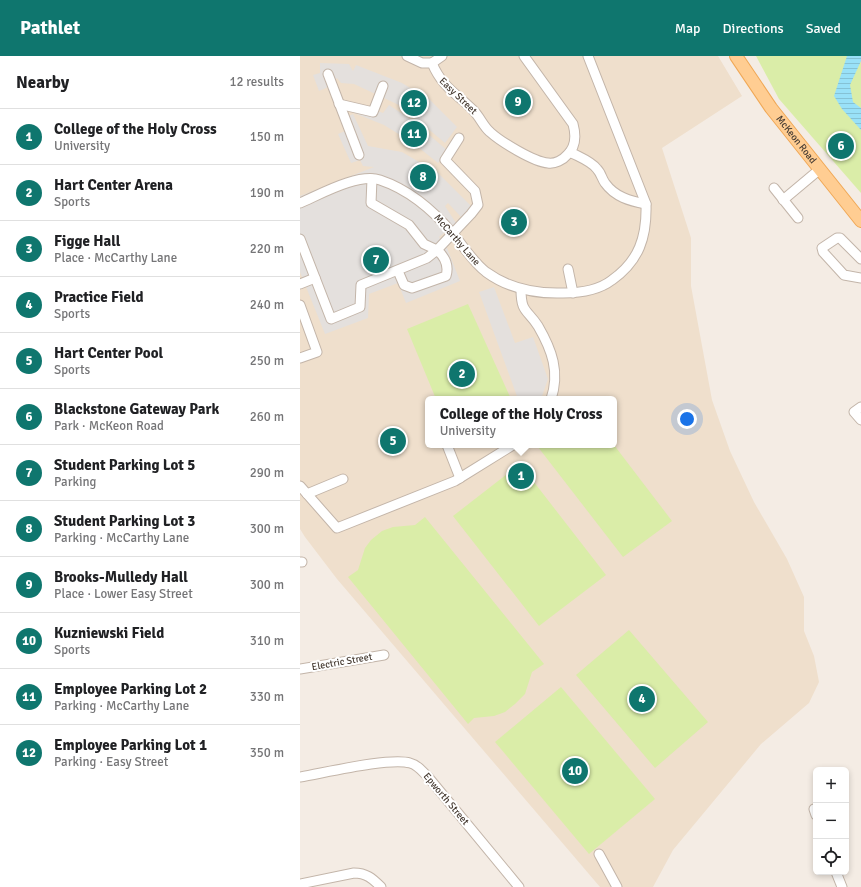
<!DOCTYPE html>
<meta charset="utf-8">
<style>
:root{--surface:#fff;--page:#f6f6f6;--text:#202124;--muted:#757577;--line:#e0e0e0;--accent:#0f766e}
body{margin:0;font-family:Signika,sans-serif;background:var(--page);color:var(--text)}
.controls{position:absolute;right:12px;bottom:12px;display:grid;overflow:hidden;border-radius:6px;box-shadow:0 2px 6px #0003}
.controls button{width:36px;height:36px;display:grid;place-items:center;padding:0;border:0;border-bottom:1px solid var(--line);background:var(--surface);color:var(--text);font:20px sans-serif}
.you{position:absolute;left:387px;top:363px;width:14px;height:14px;margin:-10px;border:3px solid #fff;border-radius:50%;background:#1a73e8;box-shadow:0 0 0 6px #1a73e833}
.badge{display:grid;place-items:center;width:26px;height:26px;border-radius:50%;background:var(--accent);color:#fff;font-size:13px;font-weight:700}
.pin{position:absolute;translate:-50% -50%;border:2px solid #fff;box-shadow:0 1px 4px #0006}
.popup{position:absolute;left:125px;top:340px;width:192px;height:52px;box-sizing:border-box;display:grid;place-content:center;border-radius:6px;background:var(--surface);filter:drop-shadow(0 1px 3px #0005);font-size:13px;white-space:nowrap;color:var(--muted)}
.popup b{font-size:15px;color:var(--text)}
.popup::after{content:'';position:absolute;left:50%;top:100%;margin-left:-8px;border:8px solid transparent;border-top-color:var(--surface)}
.list{margin:0;padding:0;list-style:none}
h2{display:flex;justify-content:space-between;align-items:center;height:52px;margin:0;padding:0 16px;font-size:17px}
h2 small{font-size:13px;font-weight:400;color:var(--muted)}
.list li{display:grid;grid-template-columns:26px 1fr auto;gap:12px;align-items:center;box-sizing:border-box;height:56px;padding:0 16px;border-top:1px solid var(--line)}
.list b{display:block;font-size:15px;white-space:nowrap}
.list p{margin:0;font-size:13px;white-space:nowrap;color:var(--muted)}
.list em{font-size:13px;font-style:normal;color:var(--muted)}
.icon{flex:none;width:22px;height:22px;fill:none;stroke:currentColor;stroke-width:2;stroke-linecap:round;stroke-linejoin:round}
.map{position:relative;flex:none;width:561px;height:831px;overflow:hidden}
header{display:flex;align-items:center;gap:24px;box-sizing:border-box;height:56px;padding:0 20px;background:var(--accent);color:#fff}
header strong{font-size:19px}
nav{display:flex;gap:22px;margin-inline-start:auto;font-size:14px}
main{display:flex}
aside{flex:1;background:var(--surface)}
.map>svg:first-child{display:block}
.education{fill:#efdfcc;fill-rule:evenodd}
.green{fill:#daeda8}
.parking{fill:#e4e0dd}
.water{fill:url(#water-rules)}
.lines{fill:none;stroke-linecap:round;stroke-linejoin:round}
.minor-casing{stroke:#c3b5a9;stroke-width:11}
.major-casing{stroke:#f0a856;stroke-width:14}
.minor{stroke:#fff;stroke-width:9}
.major{stroke:#ffcd92;stroke-width:12}
.labels{text-anchor:middle;dominant-baseline:central;stroke-width:4;stroke-linejoin:round;paint-order:stroke}
.street-label{font-size:10px;fill:#473c33;stroke:#fff}
</style>
<header>
<strong>Pathlet</strong>
<nav><a>Map</a><a>Directions</a><a>Saved</a></nav>
</header>
<main>
<aside>
<h2>Nearby<small>12 results</small></h2>
<ul class="list">
<li><span class="badge">1</span><div><b>College of the Holy Cross</b><p>University</p></div><em>150 m</em></li>
<li><span class="badge">2</span><div><b>Hart Center Arena</b><p>Sports</p></div><em>190 m</em></li>
<li><span class="badge">3</span><div><b>Figge Hall</b><p>Place · McCarthy Lane</p></div><em>220 m</em></li>
<li><span class="badge">4</span><div><b>Practice Field</b><p>Sports</p></div><em>240 m</em></li>
<li><span class="badge">5</span><div><b>Hart Center Pool</b><p>Sports</p></div><em>250 m</em></li>
<li><span class="badge">6</span><div><b>Blackstone Gateway Park</b><p>Park · McKeon Road</p></div><em>260 m</em></li>
<li><span class="badge">7</span><div><b>Student Parking Lot 5</b><p>Parking</p></div><em>290 m</em></li>
<li><span class="badge">8</span><div><b>Student Parking Lot 3</b><p>Parking · McCarthy Lane</p></div><em>300 m</em></li>
<li><span class="badge">9</span><div><b>Brooks-Mulledy Hall</b><p>Place · Lower Easy Street</p></div><em>300 m</em></li>
<li><span class="badge">10</span><div><b>Kuzniewski Field</b><p>Sports</p></div><em>310 m</em></li>
<li><span class="badge">11</span><div><b>Employee Parking Lot 2</b><p>Parking · McCarthy Lane</p></div><em>330 m</em></li>
<li><span class="badge">12</span><div><b>Employee Parking Lot 1</b><p>Parking · Easy Street</p></div><em>350 m</em></li>
</ul>
</aside>
<div class="map">
<svg width="561" height="831" viewBox="0 0 561 831">
<defs>
<pattern id="water-rules" width="6" height="5" patternUnits="userSpaceOnUse"><rect width="6" height="5" fill="#99e1f8"/><path d="M0 2.5h6" fill="none" stroke="#85c2d5"/></pattern>
</defs>
<rect width="100%" height="100%" fill="#f4ece4"/>
<!-- education -->
<path class="education" d="M0,0H418L442,40L362,92L391,182V230L412,344L430,395L454,446L487,503L504,541V575L514,600L519,626L509,647L461,688L373,794L353,831H300L37,523L5,481L0,473ZM128,343H314V389H128Z"/>
<!-- green -->
<g class="green">
<path d="M456,0H561V137L479,43Z"/>
<path d="M168,248L211,343H136L107,273Z"/>
<path d="M240,389H314L372,465L323,501L238,391Z"/>
<path d="M220,408L306,519L239,570L153,460Z"/>
<path d="M125,461L244,608L232,616L225,638L215,648L205,656L194,660L174,662L168,668L48,521L58,514L65,492L71,484L82,475L93,471L115,469Z"/>
<path d="M329,574L408,666L355,712L276,619Z"/>
<path d="M261,631L355,743L289,798L195,686Z"/>
</g>
<!-- parking -->
<g class="parking">
<path d="M20,7L49,8L53,15L56,9L102,27L130,44L157,71L145,87L101,50L54,28L41,27L37,22L26,32L19,35L13,19L20,17Z"/>
<path d="M57,47L83,57L89,49L113,65L148,95L138,107L113,87L84,69L54,57Z"/>
<path d="M53,58L68,90L102,96L138,117L171,150L161,161L148,147L145,150L156,167L139,181L147,192L160,225L106,247L98,227L69,238L68,262L25,278L0,216V140L74,111L63,110L60,104L51,107L38,78L45,75L47,61Z"/>
<path d="M194,231L215,287L233,281L248,323L241,343H218L179,236Z"/>
</g>
<!-- water -->
<path class="water" d="M547,0H561V5L550,29L553,46L561,52V74L542,53L534,40Z"/>
<g class="lines">
<!-- minor casing -->
<g class="minor-casing">
<g id="minor">
<path d="M107,0L122,7H132C142,31 156,37 173,54C180,61 183,70 190,76C201,86 234,106 248,107C255,108 263,104 267,99C276,91 276,79 273,68L224,0"/>
<path d="M132,7L142,0"/>
<path d="M28,18L59,99"/>
<path d="M39,48L73,56L83,30"/>
<path d="M270,96C279,101 291,105 297,113C301,117 302,123 305,127C315,141 330,145 346,148"/>
<path d="M72,123L71,147L109,169L124,188L137,194L171,158L178,149L175,135L145,104L159,82"/>
<path d="M474,132L498,162"/>
<path d="M483,144L520,113"/>
<path d="M0,147C21,138 58,117 80,124C110,134 134,155 154,179C164,191 173,206 186,216C208,232 235,238 263,237C279,237 299,234 312,224C339,205 347,181 346,148L288,0"/>
<path d="M0,183L31,263L60,251L61,229L127,202L137,194C145,201 149,210 146,220L112,232L104,229L98,215"/>
<path d="M561,203L540,182H537L522,192L523,196L544,219L561,222"/>
<path d="M268,213L273,237"/>
<path d="M0,228L15,222"/>
<path d="M221,233C221,257 227,253 238,270C252,294 260,316 251,343"/>
<path d="M0,249L17,296L0,302"/>
<path d="M561,351L554,356L561,364"/>
<path d="M147,389L160,422"/>
<path d="M0,430L37,472L155,425L213,389"/>
<path d="M7,438L43,423"/>
<path d="M0,506H2"/>
<path d="M0,613L84,599"/>
<path d="M0,721C24,717 90,701 110,707C118,709 123,716 129,722L219,831"/>
<path d="M514,753L516,759"/>
<path d="M299,798L317,831"/>
<path d="M536,816L542,831"/>
<path d="M0,828L54,817C66,817 72,822 81,831"/>
</g>
</g>
<!-- major casing -->
<g class="major-casing">
<g id="major">
<path id="s1" d="M436,0L471,52L561,165"/>
</g>
</g>
<!-- minor -->
<use href="#minor" class="minor"/>
<!-- major -->
<use href="#major" class="major"/>
</g>
<g class="labels">
<!-- street labels -->
<g class="street-label">
<text transform="translate(158 40) rotate(44)">Easy Street</text>
<text stroke="none"><textPath href="#s1" startOffset="103">McKeon Road</textPath></text>
<text transform="translate(157 184) rotate(49)">McCarthy Lane</text>
<text transform="translate(42 606) rotate(-10)">Electric Street</text>
<text transform="translate(146 743) rotate(50)">Epworth Street</text>
</g>
</g>
</svg>
<div class="controls">
<button>+</button>
<button>−</button>
<button><svg class="icon" aria-label="locate" viewBox="0 0 24 24"><circle cx="12" cy="12" r="6"/><path d="M12 2v4M12 18v4M2 12h4M18 12h4"/></svg></button>
</div>
<div class="you"></div>
<div class="pin badge" style="left:221px;top:420px">1</div>
<div class="popup"><b>College of the Holy Cross</b>University</div>
<div class="pin badge" style="left:162px;top:318px">2</div>
<div class="pin badge" style="left:214px;top:166px">3</div>
<div class="pin badge" style="left:342px;top:643px">4</div>
<div class="pin badge" style="left:93px;top:385px">5</div>
<div class="pin badge" style="left:541px;top:90px">6</div>
<div class="pin badge" style="left:76px;top:204px">7</div>
<div class="pin badge" style="left:123px;top:121px">8</div>
<div class="pin badge" style="left:218px;top:46px">9</div>
<div class="pin badge" style="left:275px;top:715px">10</div>
<div class="pin badge" style="left:114px;top:78px">11</div>
<div class="pin badge" style="left:114px;top:47px">12</div>
</div>
</main>
